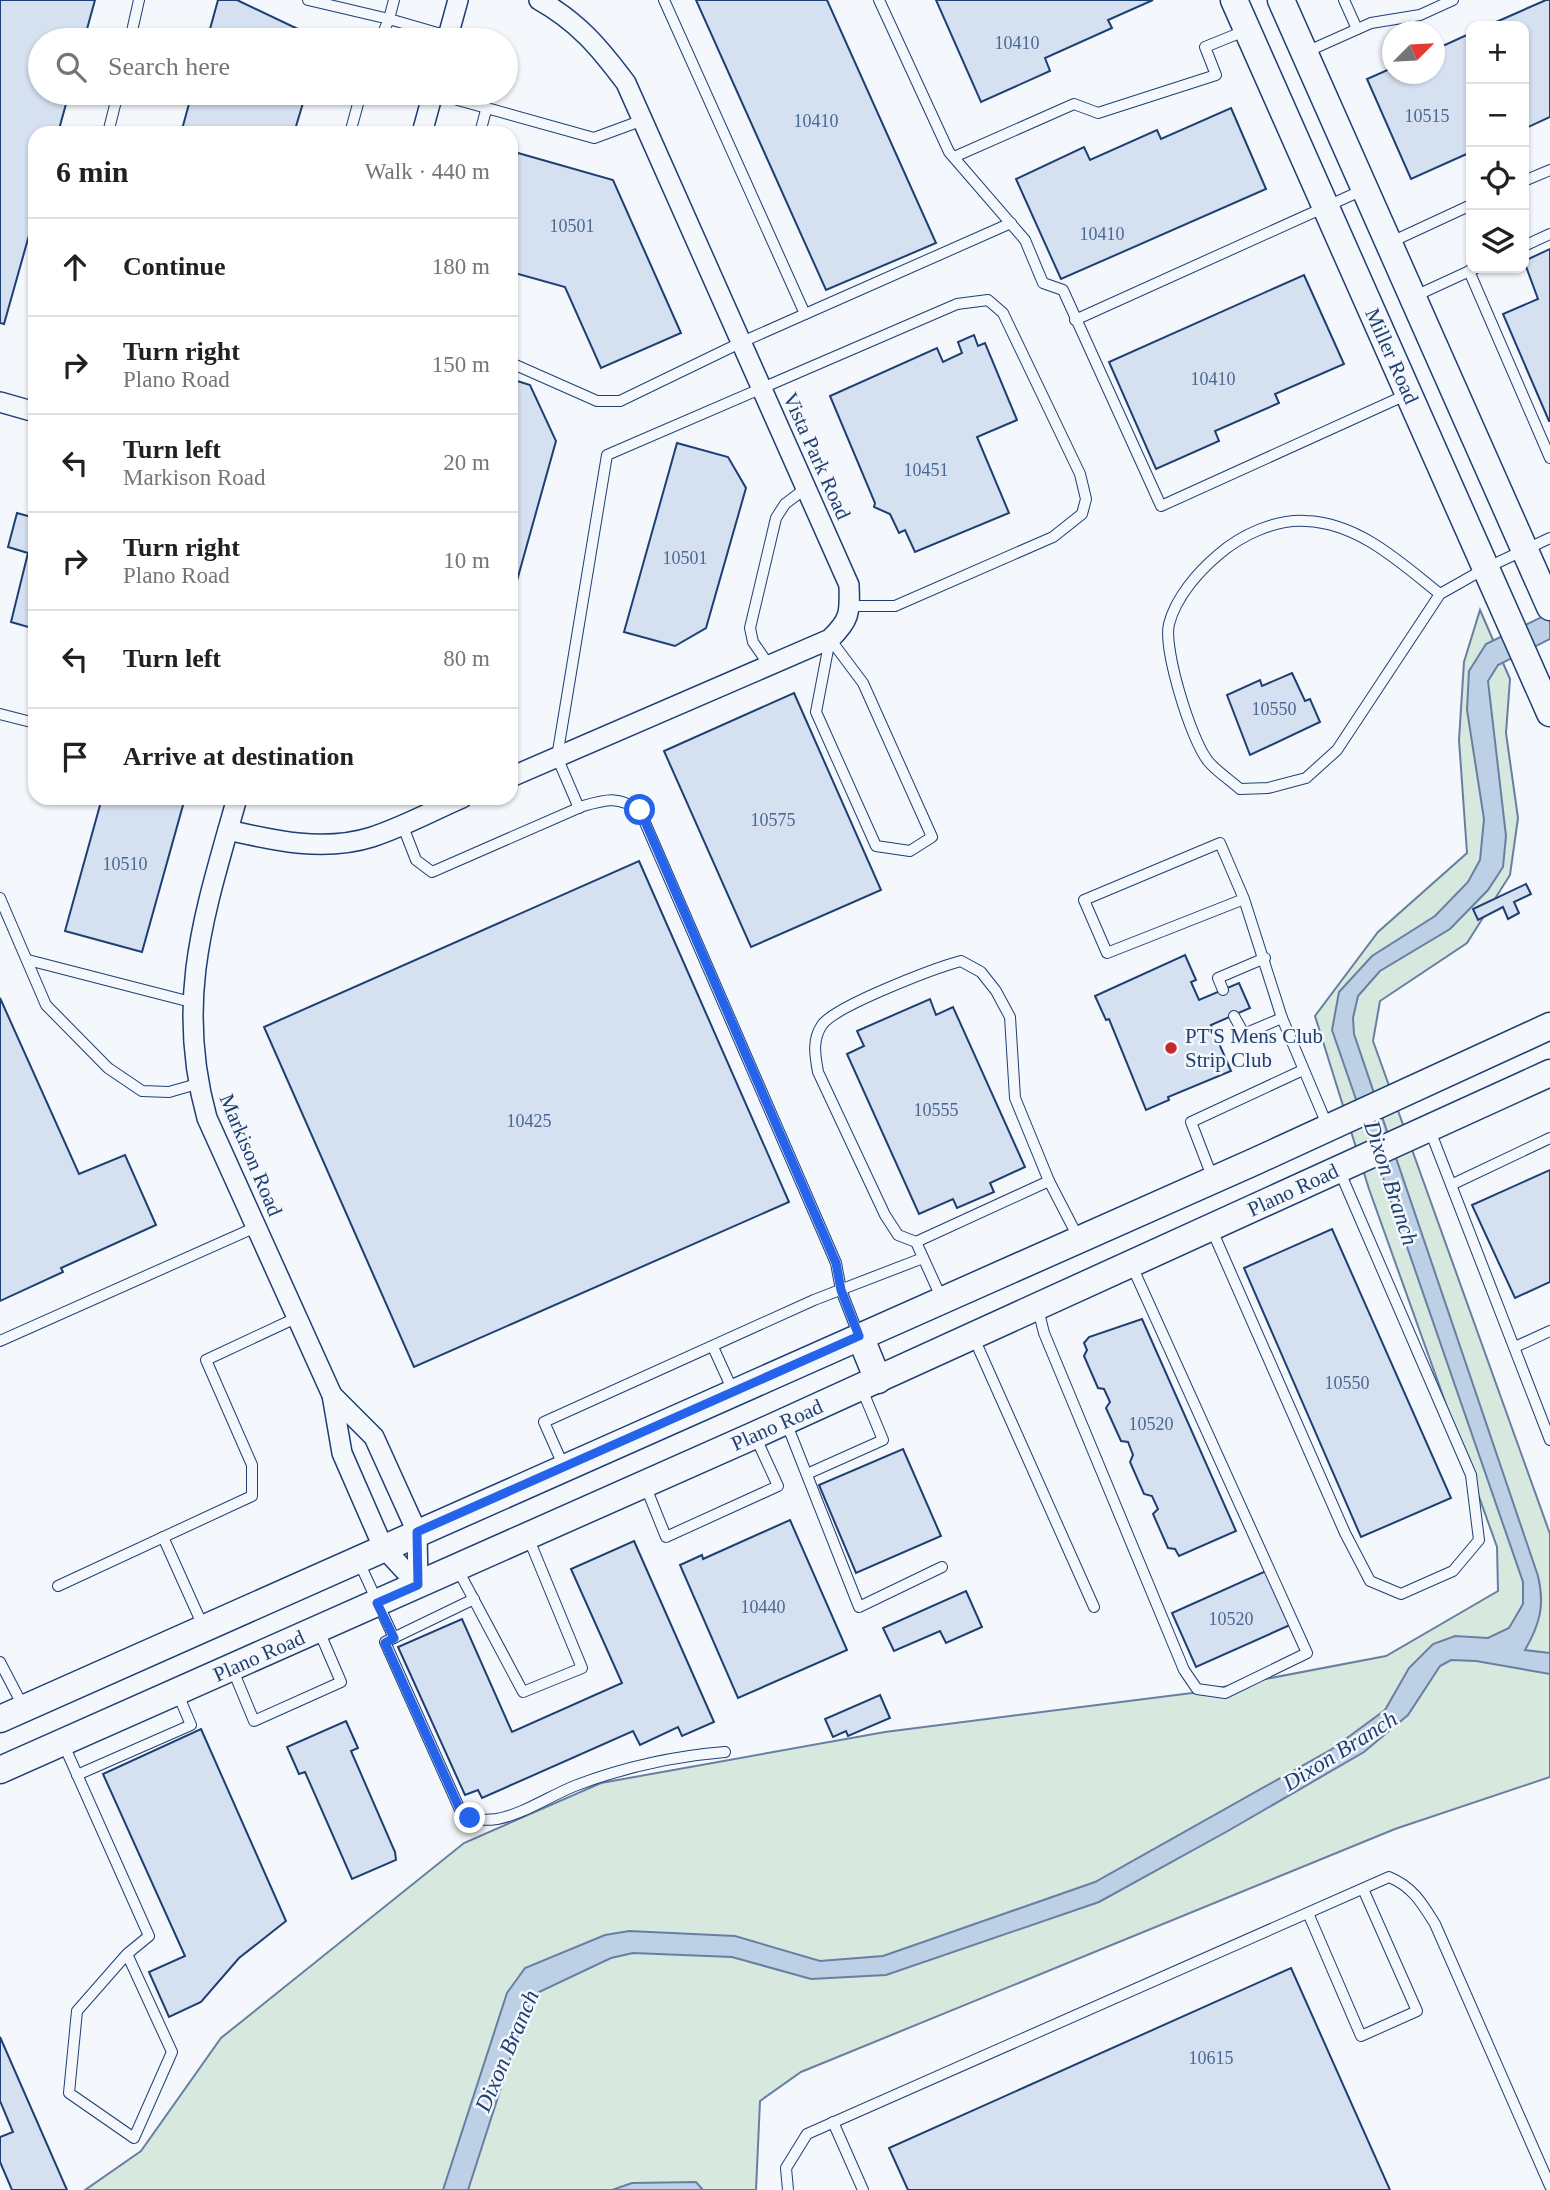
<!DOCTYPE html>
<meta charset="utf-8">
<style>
:root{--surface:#fff;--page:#f2f2f2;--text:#202124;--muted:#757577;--line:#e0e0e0}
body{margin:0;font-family:Georgia,serif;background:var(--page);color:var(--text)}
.controls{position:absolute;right:21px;top:21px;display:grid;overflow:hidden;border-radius:14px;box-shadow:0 2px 5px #0004}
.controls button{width:63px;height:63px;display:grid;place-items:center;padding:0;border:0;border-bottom:2px solid var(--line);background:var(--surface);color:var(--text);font:35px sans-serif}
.compass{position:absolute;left:1382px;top:21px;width:63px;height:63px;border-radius:50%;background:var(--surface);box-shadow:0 2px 5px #0004;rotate:66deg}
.stop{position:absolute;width:21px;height:21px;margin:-16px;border:5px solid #2563eb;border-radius:50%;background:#fff}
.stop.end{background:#2563eb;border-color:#fff;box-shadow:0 2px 7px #0008}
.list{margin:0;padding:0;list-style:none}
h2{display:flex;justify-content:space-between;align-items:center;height:91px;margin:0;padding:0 28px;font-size:30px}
h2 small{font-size:23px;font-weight:400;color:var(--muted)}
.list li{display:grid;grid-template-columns:46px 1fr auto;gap:21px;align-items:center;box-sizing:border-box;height:98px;padding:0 28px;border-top:2px solid var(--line)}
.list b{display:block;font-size:26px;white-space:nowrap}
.list p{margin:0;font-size:23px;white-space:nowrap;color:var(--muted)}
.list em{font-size:23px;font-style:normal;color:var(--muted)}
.icon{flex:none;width:38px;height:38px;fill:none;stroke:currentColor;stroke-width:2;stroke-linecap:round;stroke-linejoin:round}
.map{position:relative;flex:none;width:1550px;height:2190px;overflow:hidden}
.search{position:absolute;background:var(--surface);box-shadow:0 2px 5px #0004;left:28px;top:28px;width:490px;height:77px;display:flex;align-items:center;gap:18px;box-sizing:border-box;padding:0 24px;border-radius:38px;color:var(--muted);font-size:26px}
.panel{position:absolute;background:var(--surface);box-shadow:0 2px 5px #0004;left:28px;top:126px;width:490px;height:679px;border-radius:21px}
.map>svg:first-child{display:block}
.green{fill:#d7e8df;stroke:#687fa3;stroke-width:2}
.water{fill:#bed0e5;stroke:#687fa3;stroke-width:2}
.building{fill:#d5e0f0;stroke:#1d3f73;stroke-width:2}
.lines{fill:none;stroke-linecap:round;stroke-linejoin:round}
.service-casing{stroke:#1d3f73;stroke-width:12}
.minor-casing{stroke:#1d3f73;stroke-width:22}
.secondary-casing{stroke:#1d3f73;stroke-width:29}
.service{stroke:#f4f7fb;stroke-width:10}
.minor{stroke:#f4f7fb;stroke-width:19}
.secondary{stroke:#f4f7fb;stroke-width:26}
.route{stroke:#2563eb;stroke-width:9}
.poi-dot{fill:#c62828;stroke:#f4f7fb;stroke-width:2.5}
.labels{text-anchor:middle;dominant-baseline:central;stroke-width:5;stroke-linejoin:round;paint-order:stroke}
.number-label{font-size:18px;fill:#4b6792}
.street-label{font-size:21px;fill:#1d3f73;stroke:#f4f7fb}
.poi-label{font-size:21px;fill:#1d3f73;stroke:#f4f7fb;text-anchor:start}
.water-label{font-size:23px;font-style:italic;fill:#1d3f73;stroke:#f4f7fb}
</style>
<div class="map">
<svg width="1550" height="2190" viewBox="0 0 1550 2190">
<rect width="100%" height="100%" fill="#f4f7fb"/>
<!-- green -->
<path class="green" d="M1480,610L1510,679L1506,733L1518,818L1510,875L1467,943L1380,1001L1373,1041L1550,1534V1777L1395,1829L801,2072L760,2101L756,2190H85L141,2151L221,2038L464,1843L601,1783L885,1732L1192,1693L1386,1656L1498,1591L1497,1547L1369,1189L1315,1016L1378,932L1467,853L1459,740L1464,662Z"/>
<!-- water -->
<g class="water">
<path d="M1550,613V639L1498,665L1488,681L1506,836L1503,867L1488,890L1450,929L1380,971L1358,996L1353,1018L1354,1034L1538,1576C1545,1605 1540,1624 1525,1650L1550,1653V1674L1476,1661L1451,1660L1440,1666L1408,1715L1364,1752L1226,1832L1099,1902L886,1975L811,1979L732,1957L633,1953L611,1958L539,1992L526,2010L468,2190H443L507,1993L525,1968L605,1935L629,1931L735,1936L820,1961L883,1956L1095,1882L1332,1749L1385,1710L1409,1668L1433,1644L1455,1636L1488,1638L1509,1628L1523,1604V1582L1332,1030L1339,992L1372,956L1435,916L1468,882L1480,860L1484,819L1467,710L1469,671L1486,644Z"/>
<path d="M696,2182L703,2190H612L632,2183Z"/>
</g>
<!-- building -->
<g class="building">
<path d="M0,0H95L84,40H40V93H69L58,133H35V214L4,324L0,323Z"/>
<path d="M218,0H237L321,40H207Z"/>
<path d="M696,0H827L936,243L826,290Z"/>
<path d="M936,0H1153L1108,20L1112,28L1045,58L1050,71L981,102Z"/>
<path d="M1546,0H1550V117L1524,129V26H1487Z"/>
<path d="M1471,33V152L1411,179L1367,79L1392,68V74H1434V50Z"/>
<path d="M192,93H306L294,133H181Z"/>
<path d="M1231,108L1266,189L1061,279L1016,179L1084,147L1090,160L1157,130L1161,139Z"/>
<path d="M511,151L613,180L681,333L601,368L565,287L511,272Z"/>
<path d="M1550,249V421H1549L1503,314L1538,299L1524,261Z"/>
<path d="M1304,275L1344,364L1275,394L1279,403L1215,431L1219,441L1156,469L1109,362Z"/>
<path d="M974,335L978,346L985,343L1017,420L977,437L1009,513L915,552L905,530L899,533L890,514L874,507L875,503L830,396L937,348L943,362L962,353L958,342Z"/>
<path d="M511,379L530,385L556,441L511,602Z"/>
<path d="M677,443L728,457L746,488L706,628L675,646L624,632Z"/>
<path d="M17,513L35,518V629L11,622L28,553L8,547Z"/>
<path d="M1292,673L1305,701L1310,699L1320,722L1250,755L1227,695L1260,680L1262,686Z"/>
<path d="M794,693L881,890L751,947L664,751Z"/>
<path d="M102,798H185L142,952L65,931Z"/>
<path d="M639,861L789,1202L414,1367L264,1027Z"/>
<path d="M1526,884L1531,894L1514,902L1519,913L1508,919L1503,907L1478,920L1473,909Z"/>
<path d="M1185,955L1196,980L1191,982L1199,1000L1239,983L1250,1008L1211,1025L1231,1071L1168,1097L1169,1100L1146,1110L1109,1019L1106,1020L1095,996Z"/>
<path d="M0,998L79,1174L125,1155L156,1225L61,1268L63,1272L0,1301Z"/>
<path d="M930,999L936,1015L953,1007L1025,1167L990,1183L994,1192L957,1208L953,1199L919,1214L847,1054L864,1046L857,1031Z"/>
<path d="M1550,1170V1282L1515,1298L1472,1205Z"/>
<path d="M1332,1229L1451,1498L1361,1537L1244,1268Z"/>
<path d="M1142,1319L1236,1531L1179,1556L1175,1549L1168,1548L1153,1514L1158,1509L1152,1496L1144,1494L1130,1462L1133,1455L1128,1442L1121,1441L1106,1408L1110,1402L1104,1389L1098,1388L1084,1356L1087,1350L1084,1343L1089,1337Z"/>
<path d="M903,1449L941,1536L856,1573L819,1485Z"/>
<path d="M790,1520L847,1650L738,1698L680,1565L702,1555L703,1559Z"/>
<path d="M634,1541L714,1722L682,1736L678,1727L640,1745L633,1731L482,1798L478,1790L465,1795L398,1647L462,1619L512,1732L622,1683L571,1569Z"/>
<path d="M1266,1571L1290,1625L1196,1667L1172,1613Z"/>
<path d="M966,1591L982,1627L946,1643L940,1631L894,1651L883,1628Z"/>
<path d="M880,1695L890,1718L848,1736L846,1731L833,1737L825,1719Z"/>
<path d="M346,1721L358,1748L351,1751L395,1852L396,1860L352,1879L305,1772L299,1774L287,1747Z"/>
<path d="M201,1729L286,1921L239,1958L201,2002L169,2017L149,1972L185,1956L103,1774Z"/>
<path d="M1291,1968L1390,2190H908L889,2148Z"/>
<path d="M0,2037L67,2190H12L0,2162V2137L13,2132L0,2101Z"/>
</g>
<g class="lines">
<!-- service casing -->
<g class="service-casing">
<g id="service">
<path d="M308,0L389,19L380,40"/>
<path d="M394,0L389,19L448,36"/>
<path d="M664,0L805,314"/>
<path d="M879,0L949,152L1025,240L1043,283L1063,290L1161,506L1408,394"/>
<path d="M1344,0L1357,29"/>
<path d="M130,40L139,0"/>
<path d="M1306,52L1371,23L1420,15L1453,0"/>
<path d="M433,93L594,138L643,120"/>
<path d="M108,133L118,93"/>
<path d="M350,133L361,93"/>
<path d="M480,133L486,110"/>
<path d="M954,157L1074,104L1098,113L1216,75L1205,47L1247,30"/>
<path d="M1524,181L1550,170"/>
<path d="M1389,243L1471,205"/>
<path d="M1524,246L1550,234"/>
<path d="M1469,271L1550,458"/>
<path d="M1413,297L1476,268"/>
<path d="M1075,320L1365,189"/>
<path d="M511,363L597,401H620L742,342L1011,223"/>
<path d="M1440,594C1401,563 1359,523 1306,521C1275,519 1241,535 1218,555C1198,572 1176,597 1169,624C1163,649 1191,740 1208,761C1216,771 1230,780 1240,789L1268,788L1306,778L1337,750L1440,594L1486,568L1550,538"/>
<path d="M830,639L863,683L932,837L910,851L876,846L816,712Z"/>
<path d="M769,665L753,642L750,628L776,518L785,504L806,488"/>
<path d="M0,714L35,723"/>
<path d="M579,808L557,757L607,455L957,304L988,300L1003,313L1080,474L1086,499L1082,514L1053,537L895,606H850"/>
<path d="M402,824L416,860L432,872L583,806C607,799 619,796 640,811L836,1263L841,1290L859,1336"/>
<path d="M0,898L46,1005L108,1068L142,1091L169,1092L197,1084"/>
<path d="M1244,899L1107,953L1084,900L1220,843L1244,899L1282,1018L1328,1127"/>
<path d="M28,960L191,1002"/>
<path d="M1223,990L1218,978L1265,958"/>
<path d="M1234,1016L1244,1034L1282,1018"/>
<path d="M1429,1128L1550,1440"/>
<path d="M1213,1179L1191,1122L1303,1070"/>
<path d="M1453,1184L1550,1138"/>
<path d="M1211,1228L1345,1533L1370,1581L1401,1594L1453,1571L1479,1540L1471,1475L1339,1170"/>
<path d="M916,1242L898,1235L885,1215L818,1072C815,1055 812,1040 822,1025C835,1006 935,968 961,961L981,972L996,991L1010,1017L1015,1098L1049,1181"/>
<path d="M941,1297L916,1242L1049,1181L1079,1239"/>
<path d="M1038,1309L1044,1333L1184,1670L1197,1689L1225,1693L1307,1653L1131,1264"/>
<path d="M973,1336L1094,1607"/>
<path d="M0,1341L256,1227"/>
<path d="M713,1347L733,1391"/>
<path d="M1515,1347L1550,1331"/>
<path d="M786,1422L859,1607L942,1567"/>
<path d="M564,1467L544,1422L814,1300L923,1258"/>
<path d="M807,1474L883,1440L861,1387"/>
<path d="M645,1485L666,1537L778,1486L755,1436"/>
<path d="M163,1537L203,1626"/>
<path d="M359,1562L394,1638"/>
<path d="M457,1568L523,1692L582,1668L528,1537"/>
<path d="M58,1586L252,1496V1465L206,1360L298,1317"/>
<path d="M474,1599L385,1642L461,1812C473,1820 482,1821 497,1819C524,1814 551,1795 577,1785C625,1767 674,1756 725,1752"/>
<path d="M0,1662L24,1708"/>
<path d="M232,1668L254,1721L341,1682L319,1631"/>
<path d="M63,1743L149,1936L127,1954L172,2052L134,2138L69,2093L77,2011L127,1954"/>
<path d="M77,1775L191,1725L177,1692"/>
<path d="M1308,1913L1361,2036L1417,2011L1363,1889"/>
<path d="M833,2122L863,2190"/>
<path d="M788,2190L786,2168L807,2134L1389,1877C1413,1887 1422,1903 1435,1924L1550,2186"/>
</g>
</g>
<!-- minor casing -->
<g class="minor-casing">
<g id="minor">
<path d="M447,40L458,0"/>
<path d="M422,133L433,93"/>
<path d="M0,402L35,412"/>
<path d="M511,777L830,639C850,620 850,613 849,585L626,83C599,47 578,22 539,0"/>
<path d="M237,798C205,912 174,999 207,1118L332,1395L342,1453L383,1547L418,1585"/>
<path d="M228,830C275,841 325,852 372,837C403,827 432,811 462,798"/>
<path d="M332,1395L374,1437L417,1532L418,1585"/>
</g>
</g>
<!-- secondary casing -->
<g class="secondary-casing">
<g id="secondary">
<path d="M1234,0L1550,713"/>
<path d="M1281,0L1550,607"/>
<path d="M860,1336L878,1380"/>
<path d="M0,1719L1256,1161L1550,1026"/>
<path d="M0,1770L755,1435L1550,1073"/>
</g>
</g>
<!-- service -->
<use href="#service" class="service"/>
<!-- minor -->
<use href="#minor" class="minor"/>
<!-- secondary -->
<use href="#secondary" class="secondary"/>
</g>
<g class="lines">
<!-- route -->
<path class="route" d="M470,1818L461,1812L385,1643L394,1638L377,1603L418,1585L417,1532L859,1336L841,1290L836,1263L640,810"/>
</g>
<!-- markers -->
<circle class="poi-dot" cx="1171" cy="1048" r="7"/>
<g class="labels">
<!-- number labels -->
<g class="number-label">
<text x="1017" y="43">10410</text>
<text x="1427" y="116">10515</text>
<text x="816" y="121">10410</text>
<text x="572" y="226">10501</text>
<text x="1102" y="234">10410</text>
<text x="1213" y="379">10410</text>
<text x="926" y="470">10451</text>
<text x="685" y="558">10501</text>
<text x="1274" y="709">10550</text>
<text x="773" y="820">10575</text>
<text x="125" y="864">10510</text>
<text x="936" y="1110">10555</text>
<text x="529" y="1121">10425</text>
<text x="1347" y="1383">10550</text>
<text x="1151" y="1424">10520</text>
<text x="763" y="1607">10440</text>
<text x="1231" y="1619">10520</text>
<text x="1211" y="2058">10615</text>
</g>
<!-- street labels -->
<g class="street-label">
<text transform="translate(1392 356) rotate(66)">Miller Road</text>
<text transform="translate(817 456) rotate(66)">Vista Park Road</text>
<text transform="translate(251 1155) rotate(67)">Markison Road</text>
<text transform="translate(1293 1190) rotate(-25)">Plano Road</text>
<text transform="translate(777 1425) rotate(-24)">Plano Road</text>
<text transform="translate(259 1656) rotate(-24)">Plano Road</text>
</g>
<!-- poi labels -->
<g class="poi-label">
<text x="1185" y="1036">PT'S Mens Club<tspan x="1185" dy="24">Strip Club</tspan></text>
</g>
<!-- water labels -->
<g class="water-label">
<text transform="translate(1391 1183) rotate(72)">Dixon Branch</text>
<text transform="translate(1340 1751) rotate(-32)">Dixon Branch</text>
<text transform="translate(507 2051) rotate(-67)">Dixon Branch</text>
</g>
</g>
</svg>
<div class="controls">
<button>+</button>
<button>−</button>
<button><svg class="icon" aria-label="locate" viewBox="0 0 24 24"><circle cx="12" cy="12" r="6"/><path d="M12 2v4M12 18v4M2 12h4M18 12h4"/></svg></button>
<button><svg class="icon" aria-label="layers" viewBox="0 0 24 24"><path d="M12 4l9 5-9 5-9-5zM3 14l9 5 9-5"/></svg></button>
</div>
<svg class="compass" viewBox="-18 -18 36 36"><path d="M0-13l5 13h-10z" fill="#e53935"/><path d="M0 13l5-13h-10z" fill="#757577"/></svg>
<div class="stop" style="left:640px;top:810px"></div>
<div class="stop end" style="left:470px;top:1818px"></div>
<div class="search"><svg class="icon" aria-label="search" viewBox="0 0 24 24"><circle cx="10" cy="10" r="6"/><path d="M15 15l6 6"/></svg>Search here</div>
<section class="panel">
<h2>6 min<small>Walk · 440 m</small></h2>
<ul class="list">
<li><svg class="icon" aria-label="ahead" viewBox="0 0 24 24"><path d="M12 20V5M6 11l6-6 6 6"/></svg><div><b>Continue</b></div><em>180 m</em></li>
<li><svg class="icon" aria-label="right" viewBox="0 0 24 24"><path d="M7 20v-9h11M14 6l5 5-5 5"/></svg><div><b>Turn right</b><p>Plano Road</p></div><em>150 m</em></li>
<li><svg class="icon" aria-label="left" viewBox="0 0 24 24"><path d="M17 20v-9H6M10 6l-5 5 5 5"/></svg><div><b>Turn left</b><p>Markison Road</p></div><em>20 m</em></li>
<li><svg class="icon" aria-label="right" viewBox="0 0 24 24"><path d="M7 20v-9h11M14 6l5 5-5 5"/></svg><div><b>Turn right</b><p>Plano Road</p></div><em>10 m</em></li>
<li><svg class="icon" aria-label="left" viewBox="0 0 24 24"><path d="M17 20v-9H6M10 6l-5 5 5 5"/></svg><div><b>Turn left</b></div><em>80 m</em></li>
<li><svg class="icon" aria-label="arrive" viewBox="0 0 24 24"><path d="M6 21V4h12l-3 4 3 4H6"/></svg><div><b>Arrive at destination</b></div></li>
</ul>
</section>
</div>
